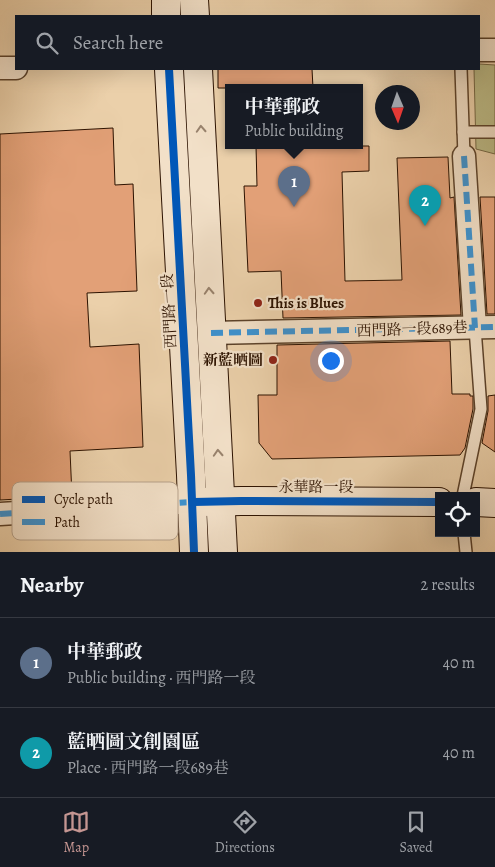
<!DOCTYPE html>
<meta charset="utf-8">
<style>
:root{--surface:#171b24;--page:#242831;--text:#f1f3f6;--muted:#9ea1a6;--line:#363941;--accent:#c59692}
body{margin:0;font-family:Alegreya,"Noto Serif TC",serif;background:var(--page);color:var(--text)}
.controls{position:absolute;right:15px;bottom:15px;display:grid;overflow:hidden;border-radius:0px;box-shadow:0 5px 20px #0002}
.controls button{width:45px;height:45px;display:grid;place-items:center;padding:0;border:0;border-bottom:1px solid var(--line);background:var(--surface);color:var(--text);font:25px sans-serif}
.compass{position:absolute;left:375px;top:85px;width:45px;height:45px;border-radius:50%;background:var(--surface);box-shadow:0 5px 20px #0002;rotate:178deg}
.you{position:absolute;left:330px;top:360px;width:18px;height:18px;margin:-12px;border:4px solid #fff;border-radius:50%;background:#1a73e8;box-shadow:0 0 0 8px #1a73e833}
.badge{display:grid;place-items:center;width:32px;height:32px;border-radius:50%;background:var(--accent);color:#fff;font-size:16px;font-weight:700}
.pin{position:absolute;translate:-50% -41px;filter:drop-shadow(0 1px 2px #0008)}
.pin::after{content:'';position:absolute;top:26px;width:18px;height:15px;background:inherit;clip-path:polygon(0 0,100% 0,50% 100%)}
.popup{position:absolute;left:225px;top:84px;width:138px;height:65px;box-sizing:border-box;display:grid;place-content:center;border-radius:0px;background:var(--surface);filter:drop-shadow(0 1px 4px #0005);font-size:16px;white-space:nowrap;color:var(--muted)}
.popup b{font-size:19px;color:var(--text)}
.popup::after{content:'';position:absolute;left:50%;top:100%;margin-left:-10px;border:10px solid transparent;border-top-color:var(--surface)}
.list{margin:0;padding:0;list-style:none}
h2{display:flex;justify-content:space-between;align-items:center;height:65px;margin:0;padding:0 20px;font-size:21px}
h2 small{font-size:16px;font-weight:400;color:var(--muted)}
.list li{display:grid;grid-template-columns:32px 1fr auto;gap:15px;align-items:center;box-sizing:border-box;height:90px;padding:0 20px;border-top:1px solid var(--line)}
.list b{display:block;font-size:19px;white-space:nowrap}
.list p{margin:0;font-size:16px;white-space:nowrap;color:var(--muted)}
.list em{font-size:16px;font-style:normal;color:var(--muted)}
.icon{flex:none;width:28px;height:28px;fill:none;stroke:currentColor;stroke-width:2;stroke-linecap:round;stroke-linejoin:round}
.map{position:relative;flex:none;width:495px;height:552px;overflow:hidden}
.search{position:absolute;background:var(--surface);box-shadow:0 5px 20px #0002;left:15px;right:15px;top:15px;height:55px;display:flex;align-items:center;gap:12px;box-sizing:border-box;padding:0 18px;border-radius:0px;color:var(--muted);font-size:19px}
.sheet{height:245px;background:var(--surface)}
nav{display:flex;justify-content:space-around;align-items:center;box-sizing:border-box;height:70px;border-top:1px solid var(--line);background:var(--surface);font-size:14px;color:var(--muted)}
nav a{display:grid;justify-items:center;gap:2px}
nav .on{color:var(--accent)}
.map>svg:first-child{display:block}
.green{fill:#bbba86;stroke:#746643}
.building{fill:#e2a077;stroke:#2c1200}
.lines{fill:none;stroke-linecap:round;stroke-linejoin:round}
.lane-casing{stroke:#5c422a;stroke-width:14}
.street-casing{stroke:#5c422a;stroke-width:25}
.secondary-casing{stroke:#2c1200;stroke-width:30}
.lane{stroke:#f2e0c8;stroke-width:11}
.street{stroke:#f2e0c8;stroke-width:22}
.secondary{stroke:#f2e0c8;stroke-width:28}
.quiet{stroke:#3c92d0;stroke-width:6;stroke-dasharray:12 6;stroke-linecap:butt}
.cycleway-casing{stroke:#f2e0c8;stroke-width:11}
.cycleway{stroke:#0057b8;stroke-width:8}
.oneway{stroke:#99836e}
.poi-dot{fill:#8f2418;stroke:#f2e0c8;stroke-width:2}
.labels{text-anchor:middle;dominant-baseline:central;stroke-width:4.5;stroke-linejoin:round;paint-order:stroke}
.poi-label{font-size:15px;font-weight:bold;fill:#2c1200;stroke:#f2e0c8;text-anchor:start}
.street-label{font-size:15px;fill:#2c1200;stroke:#f2e0c8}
.key{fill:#f2e0c8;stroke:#b7a28c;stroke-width:1}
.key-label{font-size:14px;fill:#2c1200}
</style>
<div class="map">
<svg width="495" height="552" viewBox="0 0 495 552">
<rect width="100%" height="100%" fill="#ebd0aa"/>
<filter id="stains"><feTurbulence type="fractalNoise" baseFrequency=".004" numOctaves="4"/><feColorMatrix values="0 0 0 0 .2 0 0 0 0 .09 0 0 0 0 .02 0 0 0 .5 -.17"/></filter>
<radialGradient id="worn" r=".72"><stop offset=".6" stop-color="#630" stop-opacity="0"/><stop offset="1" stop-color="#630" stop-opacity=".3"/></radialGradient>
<!-- green -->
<path class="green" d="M479,64L495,65V154L476,149L474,69H479Z"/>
<!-- building -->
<g class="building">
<path d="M218,69H312L313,88H218Z"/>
<path d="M113,128L115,185L133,184L137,291L87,293L90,347L139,344L143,447L70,451L72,496L0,500V134Z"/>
<path d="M256,146H369V171L342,172L345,281L402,280L397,158L448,157L450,198L454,197L461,315L283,318L281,271L248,272L244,186H257Z"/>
<path d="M480,197H495V314H487Z"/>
<path d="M450,341L452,394H470V396H473V409L465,448L460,455L272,459L259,443L258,395H277V345Z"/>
<path d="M495,395V452L482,443L488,411V396Z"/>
</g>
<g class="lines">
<!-- lane casing -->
<g class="lane-casing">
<g id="lane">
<path d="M461,69L464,156"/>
<path d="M463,132H495"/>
<path d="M463,496L481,409L475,328"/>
<path d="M464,533L466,552"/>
</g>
</g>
<!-- street casing -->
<g class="street-casing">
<g id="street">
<path d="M479,50H495"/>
<path d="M0,68H16"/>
<path d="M464,156L475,328"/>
<path d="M211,333L495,327"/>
<path d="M0,514L193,502"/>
</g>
</g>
<!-- secondary casing -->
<g class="secondary-casing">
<g id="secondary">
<path d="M166,0V16"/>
<path d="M194,0L195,16"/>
<path d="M169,69L191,475L194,552"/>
<path d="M198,69L223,552"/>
<path d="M202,502L241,501L439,502"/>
<path d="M476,502L495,503"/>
</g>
</g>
<!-- lane -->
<use href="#lane" class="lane"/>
<!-- street -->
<use href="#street" class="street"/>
<!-- secondary -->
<use href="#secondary" class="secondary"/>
<!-- quiet -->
<g class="quiet">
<path d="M464,156L475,328"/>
<path d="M211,333L495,327"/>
<path d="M0,514L193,502"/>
</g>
<!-- cycleway casing -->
<g class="cycleway-casing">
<g id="cycleway">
<path d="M169,69L191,475L194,552"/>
<path d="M193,502L241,501L439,502"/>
</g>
</g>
<!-- cycleway -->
<use href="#cycleway" class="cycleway"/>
</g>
<!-- one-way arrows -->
<defs><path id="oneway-chevron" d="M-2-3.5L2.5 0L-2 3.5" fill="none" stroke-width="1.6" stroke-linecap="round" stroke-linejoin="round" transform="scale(1.25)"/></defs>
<g class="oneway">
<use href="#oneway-chevron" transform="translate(201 129) rotate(-93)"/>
<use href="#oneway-chevron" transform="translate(209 291) rotate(-93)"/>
<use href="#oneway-chevron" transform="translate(218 453) rotate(-93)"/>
</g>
<!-- markers -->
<g class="poi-dot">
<circle cx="258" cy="303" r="5"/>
<circle cx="273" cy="360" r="5"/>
</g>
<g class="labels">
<!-- poi labels -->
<g class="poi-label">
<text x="268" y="303">This is Blues</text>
<text x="263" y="360" text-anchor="end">新藍晒圖</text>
</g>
<!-- street labels -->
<g class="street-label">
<text transform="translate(169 311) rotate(-93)">西門路一段</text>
<text transform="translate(412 329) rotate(-2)">西門路一段689巷</text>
<text x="316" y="487">永華路一段</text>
</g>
</g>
<!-- legend -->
<rect x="12" y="482" width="166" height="58" rx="8" class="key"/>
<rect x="22" y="496" width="23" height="7" fill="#0057b8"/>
<rect x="22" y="519" width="23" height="6" fill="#3c92d0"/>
<g class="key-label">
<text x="54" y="504">Cycle path</text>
<text x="54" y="527">Path</text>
</g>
<rect width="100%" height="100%" filter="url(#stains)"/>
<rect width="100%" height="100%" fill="url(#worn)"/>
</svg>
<div class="controls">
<button><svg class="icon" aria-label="locate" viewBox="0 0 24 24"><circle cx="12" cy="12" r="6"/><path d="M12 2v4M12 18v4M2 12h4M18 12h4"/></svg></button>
</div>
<svg class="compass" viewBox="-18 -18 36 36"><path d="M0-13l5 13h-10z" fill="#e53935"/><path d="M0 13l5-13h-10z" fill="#9ea1a6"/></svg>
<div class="you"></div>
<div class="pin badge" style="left:294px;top:207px;background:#5c6f8a">1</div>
<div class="popup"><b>中華郵政</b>Public building</div>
<div class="pin badge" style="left:425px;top:226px;background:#0f9aa8">2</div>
<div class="search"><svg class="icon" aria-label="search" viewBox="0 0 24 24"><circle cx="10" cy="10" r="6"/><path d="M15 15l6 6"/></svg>Search here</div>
</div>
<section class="sheet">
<h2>Nearby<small>2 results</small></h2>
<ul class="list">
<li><span class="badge" style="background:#5c6f8a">1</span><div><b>中華郵政</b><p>Public building · 西門路一段</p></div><em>40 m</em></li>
<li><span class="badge" style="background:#0f9aa8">2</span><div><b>藍晒圖文創園區</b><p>Place · 西門路一段689巷</p></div><em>40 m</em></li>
</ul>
</section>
<nav>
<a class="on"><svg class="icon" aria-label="map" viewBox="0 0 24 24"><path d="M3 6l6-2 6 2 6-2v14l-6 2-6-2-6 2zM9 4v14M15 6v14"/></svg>Map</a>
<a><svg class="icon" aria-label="directions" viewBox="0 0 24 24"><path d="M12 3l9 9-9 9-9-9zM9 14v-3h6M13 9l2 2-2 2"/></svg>Directions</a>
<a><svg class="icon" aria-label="saved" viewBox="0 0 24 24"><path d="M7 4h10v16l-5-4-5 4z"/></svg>Saved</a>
</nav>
